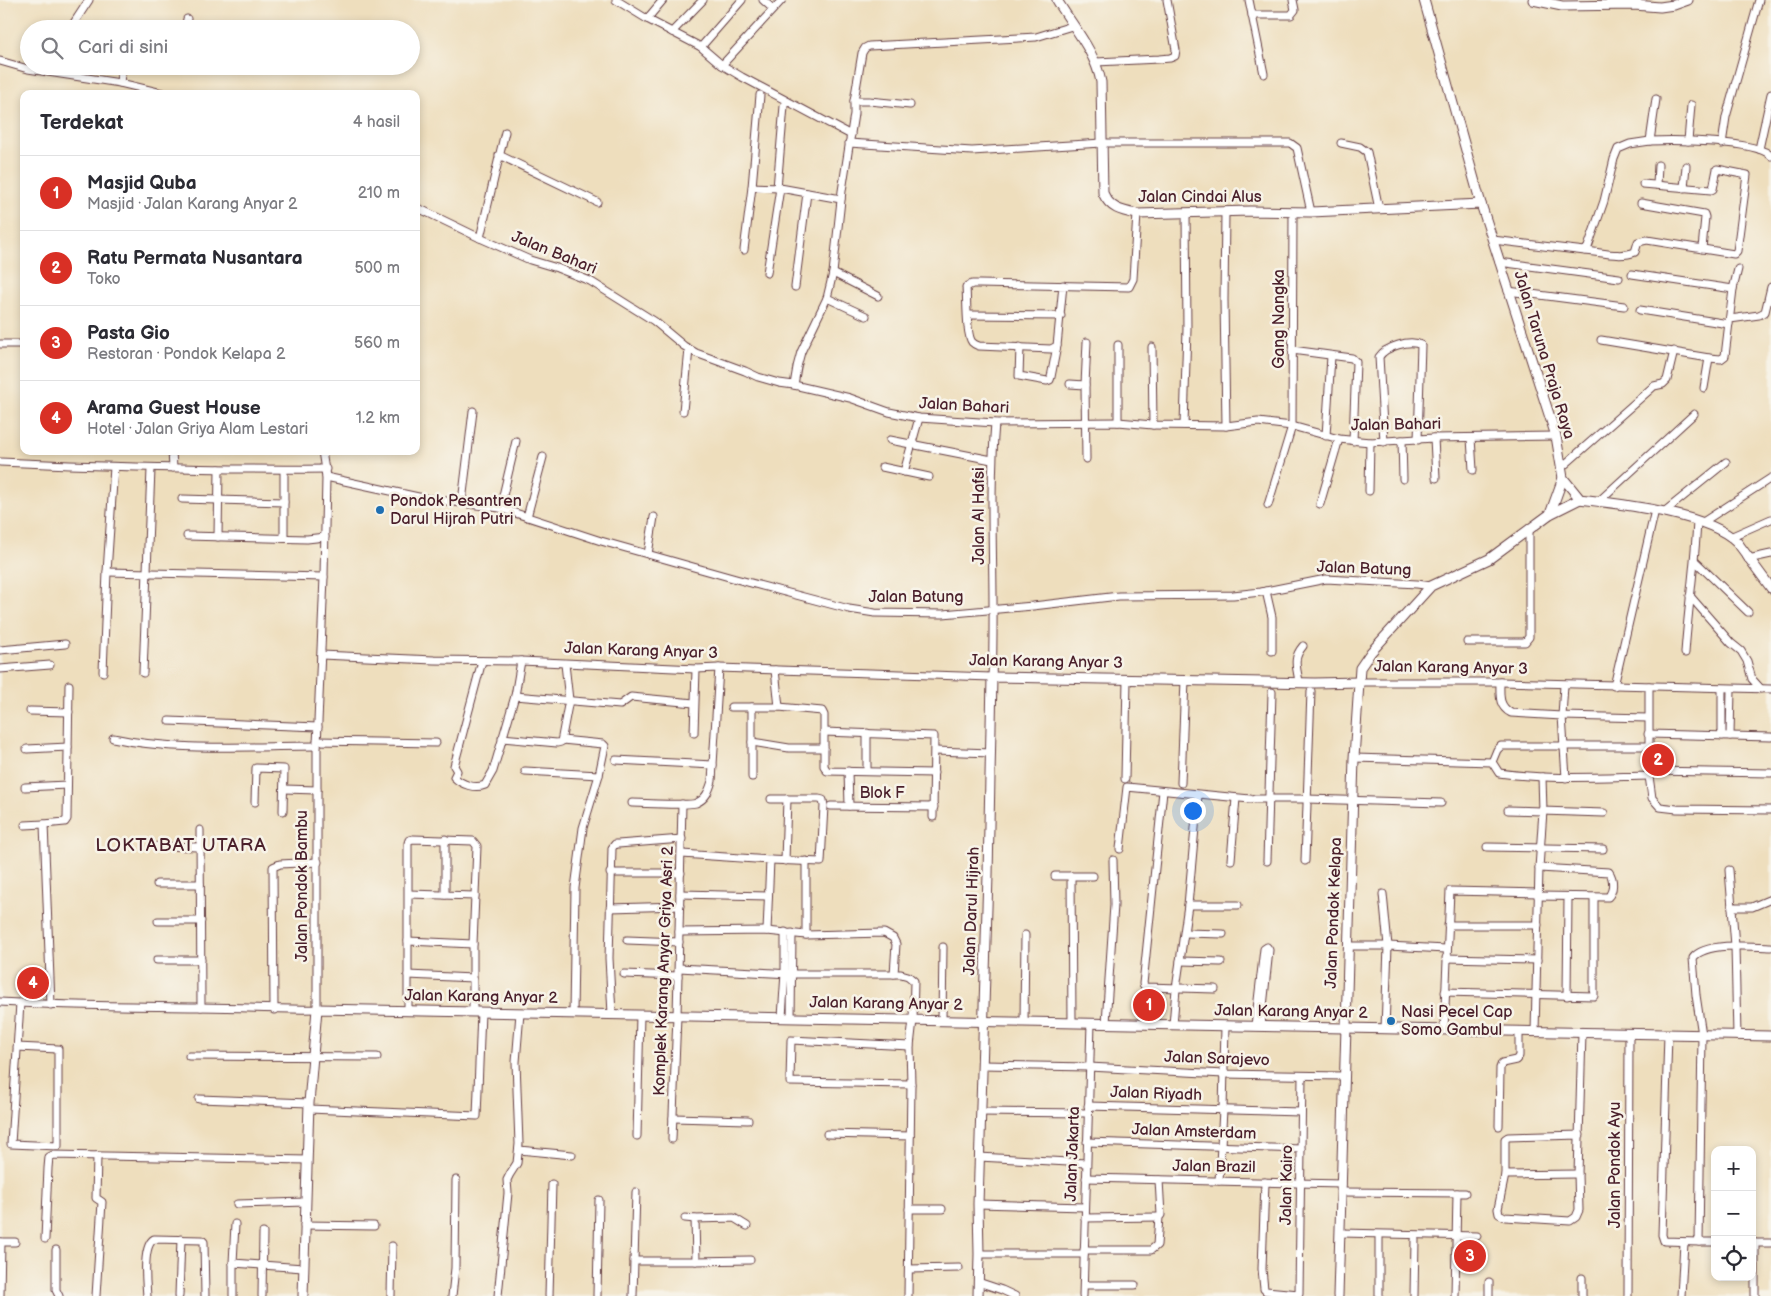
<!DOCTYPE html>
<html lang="id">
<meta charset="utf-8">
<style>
:root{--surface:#fff;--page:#f2f2f3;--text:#2b2b33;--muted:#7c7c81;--line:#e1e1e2;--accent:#d93025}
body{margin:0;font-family:"Balsamiq Sans",sans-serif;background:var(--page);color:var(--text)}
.controls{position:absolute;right:15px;bottom:15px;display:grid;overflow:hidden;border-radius:10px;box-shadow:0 2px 8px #0003}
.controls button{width:45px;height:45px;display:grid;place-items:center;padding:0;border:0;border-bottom:1px solid var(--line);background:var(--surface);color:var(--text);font:25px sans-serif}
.you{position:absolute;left:1192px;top:810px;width:18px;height:18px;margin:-12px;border:4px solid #fff;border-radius:50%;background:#1a73e8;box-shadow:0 0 0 8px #1a73e833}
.badge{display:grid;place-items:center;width:32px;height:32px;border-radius:50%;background:var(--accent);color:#fff;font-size:16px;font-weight:700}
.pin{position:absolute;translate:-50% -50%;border:2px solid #fff;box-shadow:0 1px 5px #0006}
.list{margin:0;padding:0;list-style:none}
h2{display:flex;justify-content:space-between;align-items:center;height:65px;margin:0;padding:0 20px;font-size:21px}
h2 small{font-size:16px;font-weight:400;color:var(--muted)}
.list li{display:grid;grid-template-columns:32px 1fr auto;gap:15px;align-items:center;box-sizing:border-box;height:75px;padding:0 20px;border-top:1px solid var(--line)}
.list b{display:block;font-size:19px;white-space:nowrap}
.list p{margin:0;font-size:16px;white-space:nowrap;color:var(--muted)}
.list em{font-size:16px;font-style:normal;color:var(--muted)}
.icon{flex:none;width:28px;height:28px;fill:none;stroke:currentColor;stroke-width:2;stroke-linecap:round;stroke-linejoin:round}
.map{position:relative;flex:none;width:1771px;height:1296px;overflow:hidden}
.search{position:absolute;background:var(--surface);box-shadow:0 2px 8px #0003;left:20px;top:20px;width:400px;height:55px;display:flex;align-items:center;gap:12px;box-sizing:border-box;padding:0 18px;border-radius:28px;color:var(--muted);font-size:19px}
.panel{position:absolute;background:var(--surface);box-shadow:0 2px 8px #0003;left:20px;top:90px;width:400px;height:365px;border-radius:10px}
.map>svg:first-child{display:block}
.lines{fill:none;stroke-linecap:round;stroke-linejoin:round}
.minor-casing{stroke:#633c41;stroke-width:9}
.tertiary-casing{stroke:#633c41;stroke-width:11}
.minor{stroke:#fff;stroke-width:7}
.tertiary{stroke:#fff;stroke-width:9}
.poi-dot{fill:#1f6fb2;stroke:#f7f3e8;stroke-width:2}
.labels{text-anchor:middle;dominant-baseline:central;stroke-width:5;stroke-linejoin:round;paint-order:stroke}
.street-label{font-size:16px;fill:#4a1f2b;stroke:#f7f3e8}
.poi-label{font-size:16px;fill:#4a1f2b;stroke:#f7f3e8;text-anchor:start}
.quarter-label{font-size:19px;letter-spacing:1px;fill:#4a1f2b;stroke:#f7f3e8}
</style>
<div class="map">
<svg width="1771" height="1296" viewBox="0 0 1771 1296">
<rect width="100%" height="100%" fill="#f7f3e8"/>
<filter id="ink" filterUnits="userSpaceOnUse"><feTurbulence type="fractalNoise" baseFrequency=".02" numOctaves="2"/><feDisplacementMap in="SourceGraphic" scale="10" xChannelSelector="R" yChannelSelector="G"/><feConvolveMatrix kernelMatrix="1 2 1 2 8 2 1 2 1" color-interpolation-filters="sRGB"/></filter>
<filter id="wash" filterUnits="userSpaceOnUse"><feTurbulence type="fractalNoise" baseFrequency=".0096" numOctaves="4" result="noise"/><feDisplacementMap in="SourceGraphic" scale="20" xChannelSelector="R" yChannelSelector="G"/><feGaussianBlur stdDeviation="1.12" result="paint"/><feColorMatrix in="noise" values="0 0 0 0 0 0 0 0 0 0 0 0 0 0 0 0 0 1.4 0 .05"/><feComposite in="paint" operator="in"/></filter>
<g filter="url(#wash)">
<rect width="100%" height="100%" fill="#eedebd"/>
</g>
<g filter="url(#ink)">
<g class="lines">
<!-- minor casing -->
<g class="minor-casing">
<g id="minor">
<path d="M616,0L647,19L701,47L722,65L742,77L851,135"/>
<path d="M763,0L773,9"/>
<path d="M1249,0L1264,74"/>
<path d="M1252,15H1291L1295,10L1293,0"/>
<path d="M647,19L663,0"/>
<path d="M70,29L89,0"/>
<path d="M185,29L187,19"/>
<path d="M672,32L703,0"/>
<path d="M701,47L742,0"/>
<path d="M0,61L28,69L120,83L166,94"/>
<path d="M1096,62L1159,59L1170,58L1175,56L1176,50L1167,0"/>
<path d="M722,65L782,0"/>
<path d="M120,83L121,74L125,66"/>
<path d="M1656,99L1650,141C1673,140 1757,140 1771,156"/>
<path d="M854,101L862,53L865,48L869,46L1036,37L1072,26"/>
<path d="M1688,141L1691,105"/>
<path d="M849,143L972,151L1102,143H1290L1297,148L1311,212"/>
<path d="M1341,143L1360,147L1367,152L1379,209"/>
<path d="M1722,144L1726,117L1759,0"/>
<path d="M1759,149L1771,94"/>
<path d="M499,155L597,202"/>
<path d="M1657,185L1658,165"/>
<path d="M752,187L780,188L841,199"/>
<path d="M777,188L784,106"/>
<path d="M1684,188L1686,166"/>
<path d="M1641,203L1704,214L1705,217L1702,249"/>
<path d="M416,207L480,238L530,260L557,268L590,281L654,321L684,346L696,353L745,371L758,377L779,383L794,385L850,398L889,412L919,418L995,423L1118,422L1153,425L1226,426L1258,422L1292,426L1339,439L1370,442L1434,438L1556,436"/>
<path d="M1225,212L1224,300L1226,426"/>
<path d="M480,238L505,132"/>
<path d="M1493,240L1585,251L1588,247L1604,201L1614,159L1618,149L1630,144L1650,141"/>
<path d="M744,250L752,187L760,95"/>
<path d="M1585,251C1600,252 1621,258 1635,252L1638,242L1647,240L1734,254L1737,251L1747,175L1717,169L1713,189L1711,190L1643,184"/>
<path d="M1499,262L1619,278"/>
<path d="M767,273L780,188"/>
<path d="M833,273L878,296"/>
<path d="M1063,285L1057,346L1051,349L979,346C976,345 975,345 972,342C966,335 967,298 966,287L972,284H979L1129,287L1133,279L1137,214"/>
<path d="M795,287L807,193"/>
<path d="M1733,289L1738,269"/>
<path d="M1508,291L1624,306"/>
<path d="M827,298L866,316"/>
<path d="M1640,310L1729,324"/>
<path d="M968,315L1061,316"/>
<path d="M1730,319L1759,315L1765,312L1771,287"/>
<path d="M1601,340L1709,358L1721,359L1725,356L1733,289L1632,274"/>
<path d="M0,344H24"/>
<path d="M1020,347L1019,376L1047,381L1050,380L1051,377L1057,346"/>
<path d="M1152,347L1153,425"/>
<path d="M1292,350L1352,358L1356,362L1353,441"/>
<path d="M1070,384L1085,385"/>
<path d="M794,385L797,367L801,352L827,298L833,273L842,191L854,114V101H869L910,105"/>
<path d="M1704,388L1709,358"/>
<path d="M683,411L689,349"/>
<path d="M1118,422V345"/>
<path d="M1184,425L1187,329L1186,213"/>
<path d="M1326,436L1331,356"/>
<path d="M1434,438L1436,478"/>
<path d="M1471,438L1473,470"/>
<path d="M890,440L992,460"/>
<path d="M1402,440L1403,479"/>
<path d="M1384,442L1379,357C1385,347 1410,339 1421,345L1418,440"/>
<path d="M172,451L173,468"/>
<path d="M1086,459L1085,385L1087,342"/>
<path d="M0,462C109,467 217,470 326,469"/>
<path d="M882,467L929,477"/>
<path d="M1561,468L1654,386L1663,384L1667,380L1674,351"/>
<path d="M284,470V538"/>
<path d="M904,472L919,418"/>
<path d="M326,477L423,498L500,508L601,541L736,579L849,609L875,613L943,614L1033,606L1119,596L1233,595L1261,592L1326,579L1417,584L1431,586"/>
<path d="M1369,491L1370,442"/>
<path d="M182,499L284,502"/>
<path d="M1599,501L1694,414"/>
<path d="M462,502L473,411"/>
<path d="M1320,504L1339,439"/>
<path d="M1268,505L1292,426L1293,212"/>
<path d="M500,508L516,441"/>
<path d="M1664,512L1726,462"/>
<path d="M527,517L543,457"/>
<path d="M1703,522L1771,478"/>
<path d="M187,536L307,539L325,537"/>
<path d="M218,537L219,469"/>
<path d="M1730,537L1771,519"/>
<path d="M648,554L654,517"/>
<path d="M1748,559L1771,554"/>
<path d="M1695,561L1748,612"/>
<path d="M107,572L324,577"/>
<path d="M1266,591L1272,617V651"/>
<path d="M1690,596L1731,643L1741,651L1747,661L1752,679L1761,689"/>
<path d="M1467,642H1525L1529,637V530"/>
<path d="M0,650L65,644"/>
<path d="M1685,653C1688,609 1695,565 1697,521"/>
<path d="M321,655L434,660L521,661L696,669L719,668L992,677C996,592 988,507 995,423"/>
<path d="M482,661L454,766L457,771L454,777C462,785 475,789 485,785L493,771L515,696L521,661"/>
<path d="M0,669L50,665"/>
<path d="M775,670L779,707"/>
<path d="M103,672L107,572L114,467"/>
<path d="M143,673L151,469"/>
<path d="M1299,682C1297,667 1292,659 1303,646"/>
<path d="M1359,682H1500L1771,689"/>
<path d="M1500,682C1500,695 1498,706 1511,713L1562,716L1648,718"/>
<path d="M1564,685L1562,716L1566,778"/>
<path d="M1614,686L1655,510"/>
<path d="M515,696L620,705L631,697L694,703"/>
<path d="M731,707H779L822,711L824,715V766L827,771L934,773"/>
<path d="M30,711L69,712"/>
<path d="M169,721L318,727"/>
<path d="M824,732L934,736L933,817"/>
<path d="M694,733L696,669"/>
<path d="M1648,734L1771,737"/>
<path d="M1722,736V689"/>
<path d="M1730,736L1731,689"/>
<path d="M113,738C177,752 251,746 317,746"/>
<path d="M502,738L557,743L561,742L569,700L565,664"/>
<path d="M562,740L603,744L605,746L599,775L583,828L575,888L573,1014"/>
<path d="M317,741L436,743"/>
<path d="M752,742L789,748H824"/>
<path d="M27,749L68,747"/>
<path d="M935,751L991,753"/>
<path d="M1354,758L1492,762L1499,773C1549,780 1599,777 1649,776V686"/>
<path d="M616,760L713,765"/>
<path d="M1492,762L1497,750L1501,746H1648"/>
<path d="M867,770V733"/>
<path d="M525,771L599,775"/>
<path d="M848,771L849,806"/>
<path d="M1649,771L1771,773"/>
<path d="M1649,776L1652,798L1660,807L1677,809L1771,810"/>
<path d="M752,777V707"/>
<path d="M1125,779L1127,679"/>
<path d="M1181,783L1185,680"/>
<path d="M25,787L67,785"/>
<path d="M284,789L317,790"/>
<path d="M1163,791L1143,984L1145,987L1215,989"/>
<path d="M1255,799H1307L1441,803"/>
<path d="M255,802L256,768L284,769L283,811"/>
<path d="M632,803C642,803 691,806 696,803C706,799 709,791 712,781L719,668"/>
<path d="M831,806L934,807"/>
<path d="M1508,810L1604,813"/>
<path d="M44,824L65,822L67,819L69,685"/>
<path d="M25,825L44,824L51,1005"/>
<path d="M200,830L201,1007"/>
<path d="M158,846L200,847"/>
<path d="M1487,847L1603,849"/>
<path d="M1120,849L1127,787L1250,799"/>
<path d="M682,854L770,860L767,931"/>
<path d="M770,860L821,862L824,806L823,800L819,799H771"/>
<path d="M1231,860L1236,798"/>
<path d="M785,861L787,799"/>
<path d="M806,861V935"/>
<path d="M1267,861L1272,692"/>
<path d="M1305,861L1311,691"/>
<path d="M1729,870L1735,946L1737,1036"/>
<path d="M610,873H681"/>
<path d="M1055,876H1093"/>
<path d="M1071,876L1072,1023"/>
<path d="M157,884H200"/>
<path d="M409,894L475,896"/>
<path d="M680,894L768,896"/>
<path d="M1383,894L1388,946L1385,1029"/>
<path d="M445,895V839"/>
<path d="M1538,896L1608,897C1614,891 1614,879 1609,872L1539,868"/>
<path d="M1188,905H1238"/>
<path d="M1732,907H1752L1771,899"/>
<path d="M610,908L680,906"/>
<path d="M158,921H201"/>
<path d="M1448,925H1538"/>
<path d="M679,932L767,931L806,935L884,933L893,938L896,944L894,974"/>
<path d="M1185,933L1223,934"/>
<path d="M627,940L679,942"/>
<path d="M408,941L473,944"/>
<path d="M1349,946H1388L1446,949"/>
<path d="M1446,958L1537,960"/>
<path d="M157,960H201"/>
<path d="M1180,961L1221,962"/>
<path d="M679,968L791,974H901L908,976L914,981L913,1020L910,1046L911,1084L908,1296"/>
<path d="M624,974L678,976"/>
<path d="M408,975L473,978"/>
<path d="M1445,992L1594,996V898"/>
<path d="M1567,996L1568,897"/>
<path d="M0,1002C66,1006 132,1006 198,1007C238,1007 277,1010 317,1009V746L324,577L326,477L322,451"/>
<path d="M274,1010L273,867L280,864L318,862"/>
<path d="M408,1011V843L409,840L413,839L473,841L477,846L473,944V1012"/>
<path d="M612,1014L609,958L612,848L615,844H618L682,839"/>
<path d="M782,1017L785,973V932"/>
<path d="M791,1018L792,933"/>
<path d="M942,1020L943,947"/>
<path d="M1024,1022L1025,935"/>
<path d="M1106,1023L1114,905L1113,860"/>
<path d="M1173,1025L1176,989L1188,905L1198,795"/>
<path d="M1255,1026L1264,949L1267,947L1269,950L1261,1026"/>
<path d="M1444,1030L1450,891L1538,893"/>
<path d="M1535,1032L1539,868L1543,811L1542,777"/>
<path d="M1668,1034L1662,1235L1664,1241L1699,1242L1702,1035L1696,995L1693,958C1705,942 1752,946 1771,947"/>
<path d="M910,1046L791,1040L790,1082L911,1084"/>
<path d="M17,1047L58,1049V1146L11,1144L20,1003"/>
<path d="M189,1056L377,1057"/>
<path d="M982,1065L1089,1067L1224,1074L1344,1076"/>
<path d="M199,1099L309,1103"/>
<path d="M1088,1106L1301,1112"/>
<path d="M309,1109L477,1116L481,1012"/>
<path d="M981,1112L1088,1113"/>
<path d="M673,1118L748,1120"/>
<path d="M1499,1126L1500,1068L1502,1063L1516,1060L1519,1056V1031"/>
<path d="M827,1134L910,1136"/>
<path d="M1580,1135L1508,1137L1505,1139V1175L1498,1209L1499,1214L1505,1217L1570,1221L1576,1217L1579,1210L1578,1174L1582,1033"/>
<path d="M637,1136L640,1015"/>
<path d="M672,1139L677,1016L682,804"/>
<path d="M1087,1142L1301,1149"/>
<path d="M519,1150L572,1155"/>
<path d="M979,1157L1086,1163"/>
<path d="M1505,1175L1578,1174"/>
<path d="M1086,1178L1342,1184"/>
<path d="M1219,1181L1223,1110L1225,1026"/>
<path d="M1265,1182L1262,1269L1264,1289L1266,1291L1299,1294L1302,1076"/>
<path d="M1342,1192L1465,1193"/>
<path d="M237,1204L306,1202"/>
<path d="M978,1204L1085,1207"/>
<path d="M909,1209H942"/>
<path d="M685,1218L695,1219"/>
<path d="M1085,1218L1159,1217"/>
<path d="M235,1224L233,1263L303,1268"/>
<path d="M304,1225L374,1226"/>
<path d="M1341,1233L1477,1236"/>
<path d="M45,1239L48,1168L49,1157L53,1155L307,1160"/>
<path d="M0,1242H15"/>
<path d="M1699,1242H1715"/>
<path d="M1753,1243H1771"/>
<path d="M56,1250V1290L59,1296"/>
<path d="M1084,1250H1151L1157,1245L1159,1217L1161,1215L1159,1180"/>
<path d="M979,1254H1084"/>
<path d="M634,1261H696L695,1219L734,1218L747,1226"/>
<path d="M696,1261L750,1260"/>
<path d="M233,1263V1296"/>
<path d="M909,1269L959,1268"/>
<path d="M1582,1278V1296"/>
<path d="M978,1282L1002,1290L1015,1296"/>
<path d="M1489,1282V1296"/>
<path d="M1084,1285H1135"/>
<path d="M0,1296L1,1242"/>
<path d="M96,1296L102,1202L96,1198L97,1156"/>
<path d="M147,1296C146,1282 142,1246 154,1239L202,1240L204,1242L205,1296"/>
<path d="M179,1296L181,1239"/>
<path d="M262,1296L263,1233"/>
<path d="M391,1296L392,1246"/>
<path d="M452,1296L455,1268L456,1180"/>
<path d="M498,1296L508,1193L507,1180L510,1174L517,1163L519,1144L516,1062L520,1013"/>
<path d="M549,1296L552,1184"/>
<path d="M597,1296L599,1200"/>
<path d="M633,1296L636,1192"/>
<path d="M1083,1296L1091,1023"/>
<path d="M1379,1296V1238"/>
<path d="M1414,1296L1415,1240"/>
<path d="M1455,1296L1457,1193"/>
<path d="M1628,1296L1629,1033"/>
<path d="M1681,1296L1684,1243"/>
<path d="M1755,1296V1243"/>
</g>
</g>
<!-- tertiary casing -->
<g class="tertiary-casing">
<g id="tertiary">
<path d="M1057,0C1073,27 1095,51 1101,82L1103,193C1110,209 1122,211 1137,214L1250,211L1311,212L1481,204"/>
<path d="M1424,0L1481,204L1556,436L1563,478L1580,499C1620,504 1707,513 1737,542L1771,588"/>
<path d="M1533,0L1562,6L1634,5L1660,7L1674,5L1688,0"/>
<path d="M1550,514L1563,478"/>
<path d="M303,1296L309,1103L317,1009L1771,1036"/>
<path d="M978,1296L979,1254L978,1204L988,875L992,677L1315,683L1359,682"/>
<path d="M1338,1296L1354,758L1360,668L1371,652L1431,586L1489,559L1550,514L1580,499"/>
</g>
</g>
<!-- minor -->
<use href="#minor" class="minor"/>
<!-- tertiary -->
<use href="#tertiary" class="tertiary"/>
</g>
</g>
<!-- markers -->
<g class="poi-dot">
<circle cx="380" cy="510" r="5"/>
<circle cx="1391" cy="1021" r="5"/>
</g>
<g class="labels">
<!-- street labels -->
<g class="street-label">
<text x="1200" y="197">Jalan Cindai Alus</text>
<text transform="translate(554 253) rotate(22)">Jalan Bahari</text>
<text transform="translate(1279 319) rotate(-90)">Gang Nangka</text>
<text transform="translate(1544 355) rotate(73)">Jalan Taruna Praja Raya</text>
<text transform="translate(964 406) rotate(3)">Jalan Bahari</text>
<text transform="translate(1396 425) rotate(-1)">Jalan Bahari</text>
<text transform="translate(979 516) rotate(-90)">Jalan Al Hafsi</text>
<text transform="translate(1364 569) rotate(2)">Jalan Batung</text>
<text x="916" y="597">Jalan Batung</text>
<text transform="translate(641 651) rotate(2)">Jalan Karang Anyar 3</text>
<text transform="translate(1046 662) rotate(1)">Jalan Karang Anyar 3</text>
<text transform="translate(1451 668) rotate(1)">Jalan Karang Anyar 3</text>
<text x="882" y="793">Blok F</text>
<text transform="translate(302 886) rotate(-90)">Jalan Pondok Bambu</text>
<text transform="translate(972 911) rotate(-88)">Jalan Darul Hijrah</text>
<text transform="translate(1334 913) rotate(-88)">Jalan Pondok Kelapa</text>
<text transform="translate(664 971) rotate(-88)">Komplek Karang Anyar Griya Asri 2</text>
<text transform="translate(481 997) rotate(1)">Jalan Karang Anyar 2</text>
<text transform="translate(886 1004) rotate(1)">Jalan Karang Anyar 2</text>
<text transform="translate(1291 1012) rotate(1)">Jalan Karang Anyar 2</text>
<text transform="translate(1217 1059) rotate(2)">Jalan Sarajevo</text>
<text transform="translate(1156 1094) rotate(2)">Jalan Riyadh</text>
<text transform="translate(1194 1132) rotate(2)">Jalan Amsterdam</text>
<text transform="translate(1073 1154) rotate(-88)">Jalan Jakarta</text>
<text transform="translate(1615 1165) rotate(-90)">Jalan Pondok Ayu</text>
<text transform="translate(1214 1167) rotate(1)">Jalan Brazil</text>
<text transform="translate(1287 1185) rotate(-89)">Jalan Kairo</text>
</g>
<!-- poi labels -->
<g class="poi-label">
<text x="390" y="501">Pondok Pesantren<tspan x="390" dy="18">Darul Hijrah Putri</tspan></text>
<text x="1401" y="1012">Nasi Pecel Cap<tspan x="1401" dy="18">Somo Gambul</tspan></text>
</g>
<!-- quarter labels -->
<g class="quarter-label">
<text x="181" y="845">LOKTABAT UTARA</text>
</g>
</g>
</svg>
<div class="controls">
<button>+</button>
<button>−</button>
<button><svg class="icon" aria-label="locate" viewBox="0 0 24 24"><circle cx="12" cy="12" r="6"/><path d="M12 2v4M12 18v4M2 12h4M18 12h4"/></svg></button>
</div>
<div class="you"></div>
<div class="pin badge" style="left:1149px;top:1005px">1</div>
<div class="pin badge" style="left:1658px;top:760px">2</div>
<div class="pin badge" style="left:1470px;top:1256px">3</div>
<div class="pin badge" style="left:33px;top:983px">4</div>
<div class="search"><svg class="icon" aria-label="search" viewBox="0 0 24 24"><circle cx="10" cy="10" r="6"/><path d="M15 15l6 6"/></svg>Cari di sini</div>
<section class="panel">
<h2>Terdekat<small>4 hasil</small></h2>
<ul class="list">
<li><span class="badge">1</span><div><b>Masjid Quba</b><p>Masjid · Jalan Karang Anyar 2</p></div><em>210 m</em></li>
<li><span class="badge">2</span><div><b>Ratu Permata Nusantara</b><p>Toko</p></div><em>500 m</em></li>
<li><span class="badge">3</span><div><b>Pasta Gio</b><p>Restoran · Pondok Kelapa 2</p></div><em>560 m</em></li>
<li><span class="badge">4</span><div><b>Arama Guest House</b><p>Hotel · Jalan Griya Alam Lestari</p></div><em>1.2 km</em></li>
</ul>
</section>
</div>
